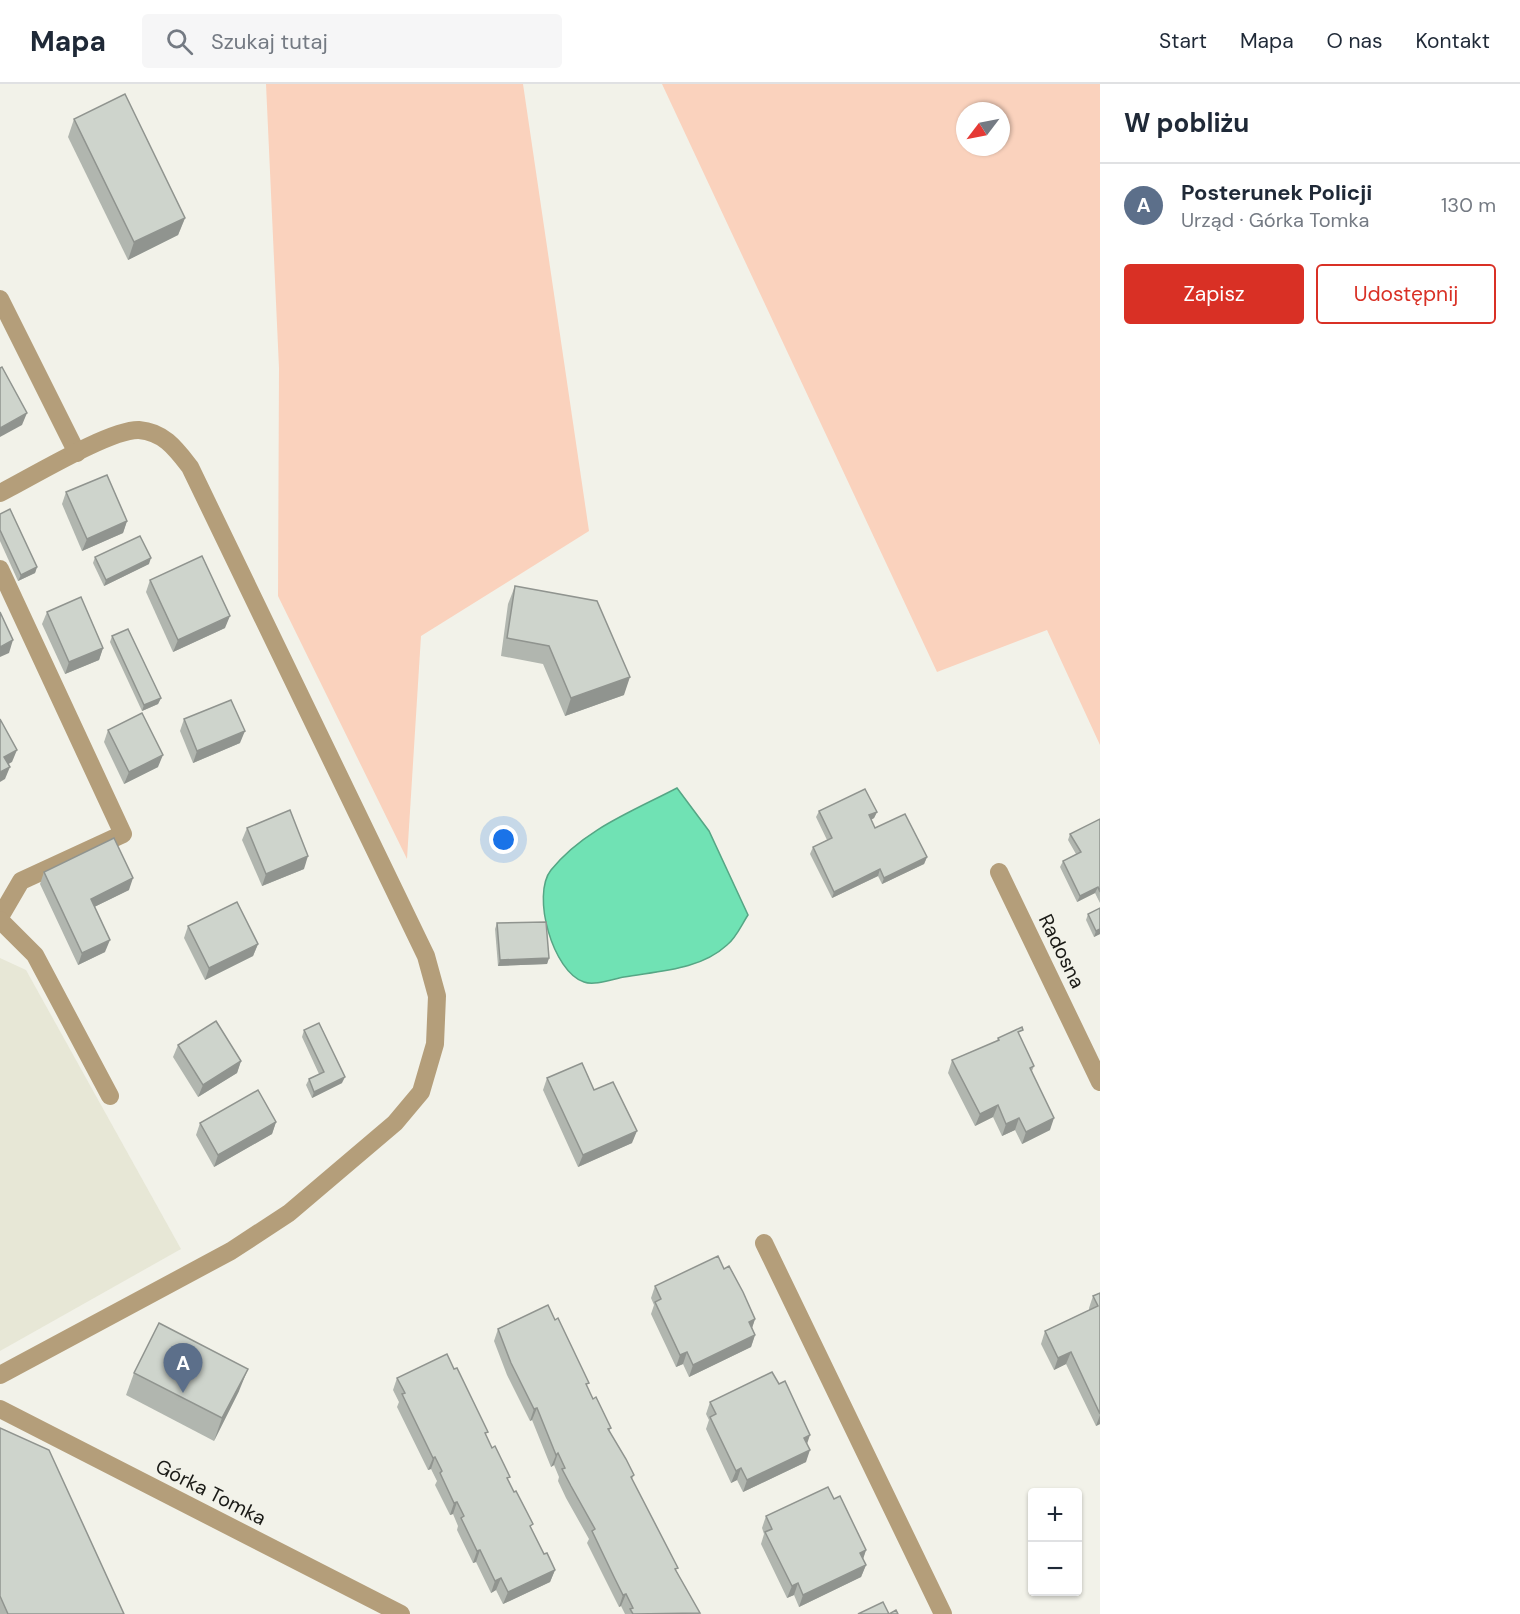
<!DOCTYPE html>
<html lang="pl">
<meta charset="utf-8">
<style>
:root{--surface:#fff;--page:#f6f6f7;--text:#1f2937;--muted:#747a83;--line:#e0e1e3;--accent:#d93025}
body{margin:0;font-family:"DM Sans",sans-serif;background:var(--page);color:var(--text)}
.controls{position:absolute;right:18px;bottom:18px;display:grid;overflow:hidden;border-radius:6px;box-shadow:0 2px 4px #0004}
.controls button{width:54px;height:54px;display:grid;place-items:center;padding:0;border:0;border-bottom:2px solid var(--line);background:var(--surface);color:var(--text);font:30px sans-serif}
.compass{position:absolute;left:956px;top:18px;width:54px;height:54px;border-radius:50%;background:var(--surface);box-shadow:0 2px 4px #0004;rotate:238deg}
.you{position:absolute;left:504px;top:756px;width:21px;height:21px;margin:-15px;border:4px solid #fff;border-radius:50%;background:#1a73e8;box-shadow:0 0 0 9px #1a73e833}
.badge{display:grid;place-items:center;width:39px;height:39px;border-radius:50%;background:var(--accent);color:#fff;font-size:20px;font-weight:700}
.pin{position:absolute;translate:-50% -50px;filter:drop-shadow(0 2px 3px #0008)}
.pin::after{content:'';position:absolute;top:32px;width:21px;height:18px;background:inherit;clip-path:polygon(0 0,100% 0,50% 100%)}
.list{margin:0;padding:0;list-style:none}
h2{display:flex;justify-content:space-between;align-items:center;height:78px;margin:0;padding:0 24px;font-size:26px}
h2 small{font-size:20px;font-weight:400;color:var(--muted)}
.list li{display:grid;grid-template-columns:39px 1fr auto;gap:18px;align-items:center;box-sizing:border-box;height:84px;padding:0 24px;border-top:2px solid var(--line)}
.list b{display:block;font-size:22px;white-space:nowrap}
.list p{margin:0;font-size:20px;white-space:nowrap;color:var(--muted)}
.list em{font-size:20px;font-style:normal;color:var(--muted)}
.actions{display:flex;gap:12px;padding:18px 24px}
.actions a{flex:1;padding:14px 0;border:2px solid var(--accent);border-radius:6px;text-align:center;font-size:21px;color:var(--accent)}
.actions .main{background:var(--accent);color:#fff}
.icon{flex:none;width:33px;height:33px;fill:none;stroke:currentColor;stroke-width:2;stroke-linecap:round;stroke-linejoin:round}
.map{position:relative;flex:none;width:1100px;height:1530px;overflow:hidden}
header{display:flex;align-items:center;gap:36px;box-sizing:border-box;height:84px;padding:0 30px;background:var(--surface);border-bottom:2px solid var(--line)}
header strong{font-size:28px}
nav{display:flex;gap:33px;margin-inline-start:auto;font-size:21px}
.search{width:420px;height:54px;background:var(--page);display:flex;align-items:center;gap:15px;box-sizing:border-box;padding:0 21px;border-radius:6px;color:var(--muted);font-size:22px}
main{display:flex}
aside{flex:1;background:var(--surface)}
.map>svg:first-child{display:block}
.built{fill:#e7e7d6}
.green{fill:#fad2bd;fill-rule:evenodd}
.water{fill:#70e2b4;stroke:#56a685;stroke-width:1.5}
.lines{fill:none;stroke-linecap:round;stroke-linejoin:round}
.minor{stroke:#b49e7a;stroke-width:18}
.wall{fill:#b1b6af}
.shaded-wall{fill:#90948f}
.building{fill:#ced4cc;stroke:#90948f;stroke-width:1.5}
.labels{text-anchor:middle;dominant-baseline:central;stroke-width:6;stroke-linejoin:round;paint-order:stroke}
.street-label{font-size:20px;fill:#1a1a16;stroke:#f2f2e9}
</style>
<header>
<strong>Mapa</strong>
<div class="search"><svg class="icon" aria-label="search" viewBox="0 0 24 24"><circle cx="10" cy="10" r="6"/><path d="M15 15l6 6"/></svg>Szukaj tutaj</div>
<nav><a>Start</a><a>Mapa</a><a>O nas</a><a>Kontakt</a></nav>
</header>
<main>
<div class="map">
<svg width="1100" height="1530" viewBox="0 0 1100 1530">
<rect width="100%" height="100%" fill="#f2f2e9"/>
<!-- built -->
<path class="built" d="M0,874L26,886L181,1165L0,1267Z"/>
<!-- green -->
<g class="green">
<path d="M266,0H523L589,447L421,552L407,775L278,512L279,284Z"/>
<path d="M662,0H1100V661L1047,546L937,588ZM965,27H1001V63H965Z"/>
</g>
<!-- water -->
<path class="water" d="M677,704L709,747L748,831C742,840 736,854 727,861C700,886 659,887 624,893C613,895 594,902 584,898C553,888 531,811 551,786C583,746 633,727 677,704Z"/>
<g class="lines">
<!-- minor -->
<g class="minor">
<path d="M0,215L77,369"/>
<path d="M0,409C30,394 110,345 139,346C164,348 176,365 190,383L426,872L437,912L435,960L421,1008L395,1039L289,1129L231,1167L0,1291"/>
<path d="M0,485L123,750L21,797L0,833"/>
<path d="M999,788L1100,998"/>
<path d="M0,836L35,871L110,1012"/>
<path d="M764,1159L943,1530"/>
<path d="M0,1325L401,1530"/>
</g>
</g>
<!-- wall -->
<g class="wall">
<path d="M74,35L185,134L178,151L128,176L68,53Z"/>
<path d="M66,408L127,437L123,449L82,467L62,420Z"/>
<path d="M0,430L37,483L35,489L18,497L0,457Z"/>
<path d="M95,473L149,480L104,502L93,479Z"/>
<path d="M150,496L225,544L173,568L146,508Z"/>
<path d="M515,502L624,611L565,632L543,580L501,572L508,520Z"/>
<path d="M47,528L103,564L99,576L65,590L42,540Z"/>
<path d="M112,552L161,614L158,620L142,627L110,558Z"/>
<path d="M184,635L240,659L193,679L180,647Z"/>
<path d="M108,646L158,683L124,700L104,658Z"/>
<path d="M819,727L877,728L874,734L871,736L875,744L927,773L924,780L882,800L878,792L832,814L810,770L813,763L827,756L816,733Z"/>
<path d="M1100,735V819L1095,809L1077,818L1060,783L1063,777L1076,770L1068,756L1070,750Z"/>
<path d="M247,744L304,785L262,802L242,756Z"/>
<path d="M44,788L129,806L94,823L105,868L78,881L40,800Z"/>
<path d="M1100,824V850L1094,853L1086,836L1088,830Z"/>
<path d="M497,839L549,874L547,880L498,882L495,845Z"/>
<path d="M188,842L258,860L253,872L205,896L184,854Z"/>
<path d="M304,946L342,999L312,1014L306,1001L309,995L319,990L302,953Z"/>
<path d="M1020,953L1034,982L1032,987L1050,1046L1022,1060L1015,1046L1002,1052L993,1033L975,1042L948,989L952,976L997,957L998,954Z"/>
<path d="M178,961L241,977L237,989L198,1013L173,973Z"/>
<path d="M547,994L594,1006L632,1059L578,1083L543,1006Z"/>
<path d="M276,1038L272,1050L214,1083L196,1051L200,1039Z"/>
<path d="M724,1185L755,1235L752,1244L755,1251L751,1263L689,1293L683,1280L676,1283L651,1230L654,1221L651,1214L655,1202Z"/>
<path d="M1100,1209V1340L1096,1342L1066,1280L1054,1286L1041,1260L1045,1247L1089,1226V1224L1093,1212Z"/>
<path d="M498,1245L587,1303L593,1315L611,1344L609,1347L634,1391L632,1395L677,1488L700,1530H625L621,1522L619,1523L587,1459L589,1455L566,1414L558,1397L559,1393L554,1381L551,1383L532,1336L530,1337L507,1291L494,1257Z"/>
<path d="M134,1289L239,1307L214,1357L126,1311Z"/>
<path d="M397,1294L486,1352L544,1470L555,1486L550,1498L503,1520L496,1506L491,1509L476,1478L473,1479L457,1446L458,1442L453,1430L450,1431L435,1401L437,1397L431,1385L428,1386L397,1323L399,1318L393,1306Z"/>
<path d="M710,1318L807,1360L806,1378L743,1408L737,1396L731,1399L706,1345L709,1336L706,1330Z"/>
<path d="M0,1344L124,1530H0Z"/>
<path d="M834,1415L866,1466L863,1475L866,1481L861,1493L799,1523L794,1511L787,1514L761,1460L764,1450L762,1444L766,1432Z"/>
</g>
<!-- shaded-wall -->
<g class="shaded-wall">
<path d="M185,134L178,151L128,176L134,158Z"/>
<path d="M27,329L22,341L0,353V344Z"/>
<path d="M127,437L123,449L82,467L87,455Z"/>
<path d="M151,474L149,480L104,502L106,496Z"/>
<path d="M37,483L35,489L18,497L21,491Z"/>
<path d="M230,532L225,544L173,568L178,556Z"/>
<path d="M13,556L9,569L0,573V563Z"/>
<path d="M103,564L99,576L65,590L69,578Z"/>
<path d="M630,593L624,611L565,632L571,614Z"/>
<path d="M161,614L158,620L142,627L144,621Z"/>
<path d="M245,647L240,659L193,679L197,667Z"/>
<path d="M17,666L12,678L0,685L4,673Z"/>
<path d="M163,671L158,683L124,700L129,688Z"/>
<path d="M10,683L5,695L0,698V688Z"/>
<path d="M877,728L874,734L867,738L869,731Z"/>
<path d="M308,772L304,785L262,802L266,790Z"/>
<path d="M927,773L924,780L882,800L884,794Z"/>
<path d="M880,785L878,792L832,814L834,808Z"/>
<path d="M133,794L129,806L86,827L91,815Z"/>
<path d="M1098,803L1095,809L1077,818L1080,812Z"/>
<path d="M1100,845V850L1094,853L1096,847Z"/>
<path d="M110,856L105,868L78,881L82,869Z"/>
<path d="M258,860L253,872L205,896L209,884Z"/>
<path d="M549,874L547,880L498,882L500,876Z"/>
<path d="M241,977L237,989L198,1013L203,1001Z"/>
<path d="M345,993L342,999L312,1014L314,1008Z"/>
<path d="M998,1021L993,1033L975,1042L980,1030Z"/>
<path d="M1019,1034L1015,1046L1002,1052L1006,1040Z"/>
<path d="M1054,1034L1050,1046L1022,1060L1026,1048Z"/>
<path d="M276,1038L272,1050L214,1083L218,1071Z"/>
<path d="M637,1047L632,1059L578,1083L583,1071Z"/>
<path d="M755,1235L751,1247L749,1238Z"/>
<path d="M755,1251L751,1263L689,1293L693,1281Z"/>
<path d="M687,1268L683,1280L676,1283L680,1271Z"/>
<path d="M1071,1268L1066,1280L1054,1286L1058,1274Z"/>
<path d="M248,1285L239,1307L214,1357L222,1334Z"/>
<path d="M537,1324L532,1336L530,1337L534,1325Z"/>
<path d="M1100,1331V1340L1096,1342Z"/>
<path d="M810,1351L806,1363L804,1354Z"/>
<path d="M810,1366L806,1378L743,1408L747,1396Z"/>
<path d="M558,1369L554,1381L551,1383L556,1371Z"/>
<path d="M435,1373L431,1385L428,1386L433,1374Z"/>
<path d="M741,1384L737,1396L731,1399L736,1387Z"/>
<path d="M457,1418L453,1430L450,1431L454,1419Z"/>
<path d="M480,1466L476,1478L473,1479L477,1467Z"/>
<path d="M866,1466L862,1478L860,1469Z"/>
<path d="M866,1481L861,1493L799,1523L803,1511Z"/>
<path d="M555,1486L550,1498L503,1520L508,1508Z"/>
<path d="M501,1494L496,1506L491,1509L495,1497Z"/>
<path d="M798,1499L794,1511L787,1514L792,1502Z"/>
<path d="M626,1510L621,1522L619,1523L623,1511Z"/>
</g>
<!-- building -->
<g class="building">
<path d="M125,10L185,134L134,158L74,35Z"/>
<path d="M2,283L27,329L0,344V284Z"/>
<path d="M107,391L127,437L87,455L66,408Z"/>
<path d="M10,425L37,483L21,491L0,446V430Z"/>
<path d="M140,452L151,474L106,496L95,473Z"/>
<path d="M202,472L230,532L178,556L150,496Z"/>
<path d="M515,502L597,517L630,593L571,614L549,562L507,554Z"/>
<path d="M81,513L103,564L69,578L47,528Z"/>
<path d="M0,528L13,556L0,563Z"/>
<path d="M128,545L161,614L144,621L112,552Z"/>
<path d="M231,616L245,647L197,667L184,635Z"/>
<path d="M142,629L163,671L129,688L108,646Z"/>
<path d="M0,635L17,666L4,673L10,683L0,688Z"/>
<path d="M865,705L877,728L869,731L875,744L905,730L927,773L884,794L880,785L834,808L813,763L832,754L819,727Z"/>
<path d="M290,726L308,772L266,790L247,744Z"/>
<path d="M1100,735V808L1098,803L1080,812L1063,777L1081,768L1070,750Z"/>
<path d="M114,754L133,794L91,815L110,856L82,869L44,788Z"/>
<path d="M237,818L258,860L209,884L188,842Z"/>
<path d="M1100,824V845L1096,847L1088,830Z"/>
<path d="M546,838L549,874L500,876L497,839Z"/>
<path d="M216,937L241,977L203,1001L178,961Z"/>
<path d="M319,939L345,993L314,1008L309,995L324,988L304,946Z"/>
<path d="M1022,943L1023,946L1018,948L1034,982L1030,984L1054,1034L1026,1048L1019,1034L1006,1040L998,1021L980,1030L952,976L999,956L998,954Z"/>
<path d="M582,979L594,1006L613,998L637,1047L583,1071L547,994Z"/>
<path d="M258,1006L276,1038L218,1071L200,1039Z"/>
<path d="M718,1172L724,1185L729,1182L743,1208L755,1235L749,1238L755,1251L693,1281L687,1268L680,1271L655,1218L661,1215L655,1202Z"/>
<path d="M1100,1209V1330L1071,1268L1058,1274L1045,1247L1098,1222L1093,1212Z"/>
<path d="M548,1221L555,1236L558,1234L589,1299L586,1300L593,1315L596,1313L611,1344L608,1345L626,1375L634,1391L631,1393L678,1484L675,1485L700,1529L633,1530L630,1525L633,1524L626,1510L623,1511L615,1495L592,1447L595,1445L571,1402L562,1385L565,1384L558,1369L556,1371L537,1324L534,1325L511,1279L498,1245Z"/>
<path d="M159,1239L248,1285L222,1334L134,1289Z"/>
<path d="M447,1270L454,1285L457,1284L488,1348L485,1349L492,1364L495,1362L510,1393L507,1394L514,1408L516,1407L533,1440L530,1442L544,1470L547,1469L555,1486L508,1508L501,1494L495,1497L480,1466L477,1467L461,1434L464,1432L457,1418L454,1419L440,1389L442,1387L435,1373L433,1374L402,1310L405,1309L397,1294Z"/>
<path d="M772,1288L779,1300L785,1297L810,1351L804,1354L810,1366L747,1396L741,1384L736,1387L710,1333L716,1330L710,1318Z"/>
<path d="M0,1344L49,1366L124,1530H8L0,1512Z"/>
<path d="M828,1403L834,1415L840,1412L866,1466L860,1469L866,1481L803,1511L798,1499L792,1502L765,1448L772,1445L766,1432Z"/>
<path d="M883,1518L889,1530H858Z"/>
<path d="M896,1526L898,1530H889Z"/>
</g>
<g class="labels">
<!-- street labels -->
<g class="street-label">
<text transform="translate(1062 867) rotate(64)">Radosna</text>
<text transform="translate(211 1408) rotate(27)">Górka Tomka</text>
</g>
</g>
</svg>
<div class="controls">
<button>+</button>
<button>−</button>
</div>
<svg class="compass" viewBox="-18 -18 36 36"><path d="M0-13l5 13h-10z" fill="#e53935"/><path d="M0 13l5-13h-10z" fill="#747a83"/></svg>
<div class="you"></div>
<div class="pin badge" style="left:183px;top:1309px;background:#5c6f8a">A</div>
</div>
<aside>
<h2>W pobliżu<small></small></h2>
<ul class="list">
<li><span class="badge" style="background:#5c6f8a">A</span><div><b>Posterunek Policji</b><p>Urząd · Górka Tomka</p></div><em>130 m</em></li>
</ul>
<div class="actions"><a class="main">Zapisz</a><a>Udostępnij</a></div>
</aside>
</main>
